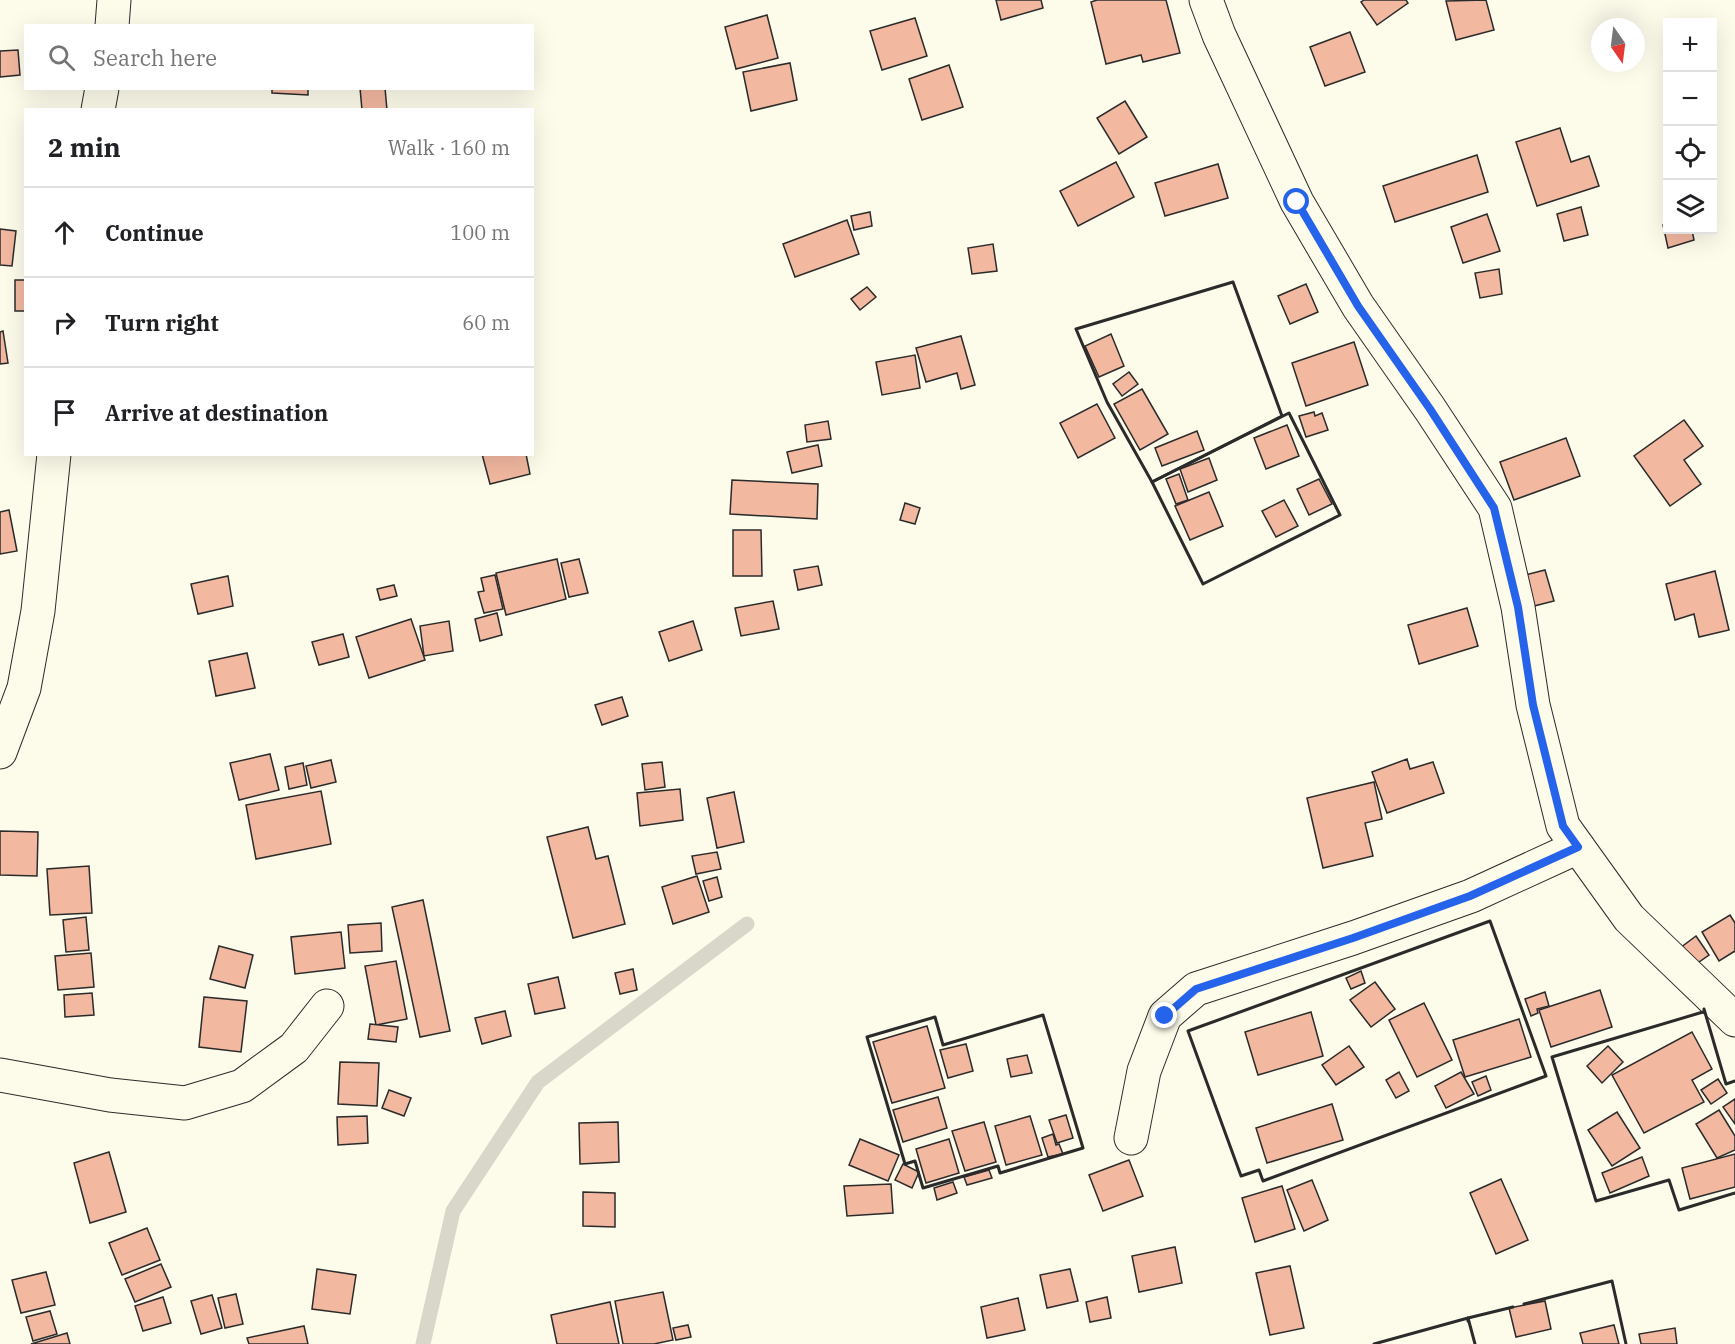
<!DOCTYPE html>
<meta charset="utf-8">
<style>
:root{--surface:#fff;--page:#f6f6f6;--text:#202124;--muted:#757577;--line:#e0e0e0}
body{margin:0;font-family:"IBM Plex Serif",serif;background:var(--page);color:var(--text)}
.controls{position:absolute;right:18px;top:18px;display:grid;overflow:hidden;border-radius:0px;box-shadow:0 6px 24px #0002}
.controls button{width:54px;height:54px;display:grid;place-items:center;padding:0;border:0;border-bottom:2px solid var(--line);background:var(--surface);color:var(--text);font:30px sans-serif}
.compass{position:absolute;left:1591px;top:18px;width:54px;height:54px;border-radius:50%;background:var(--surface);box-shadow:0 6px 24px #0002;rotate:166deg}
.stop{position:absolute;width:18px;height:18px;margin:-14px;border:4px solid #2563eb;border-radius:50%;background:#fff}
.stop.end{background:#2563eb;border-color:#fff;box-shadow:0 2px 6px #0008}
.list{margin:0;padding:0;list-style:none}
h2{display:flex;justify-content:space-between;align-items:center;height:78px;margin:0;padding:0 24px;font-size:26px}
h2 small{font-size:20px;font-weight:400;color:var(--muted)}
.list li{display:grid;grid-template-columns:39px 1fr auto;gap:18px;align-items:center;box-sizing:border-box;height:90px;padding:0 24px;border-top:2px solid var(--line)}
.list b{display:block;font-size:22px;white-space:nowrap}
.list em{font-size:20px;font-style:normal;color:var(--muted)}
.icon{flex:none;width:33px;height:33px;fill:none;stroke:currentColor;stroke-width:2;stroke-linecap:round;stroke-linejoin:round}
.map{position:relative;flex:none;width:1735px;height:1344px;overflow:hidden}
.search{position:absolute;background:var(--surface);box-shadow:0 6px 24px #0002;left:24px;top:24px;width:510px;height:66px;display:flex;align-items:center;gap:15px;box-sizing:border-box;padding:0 21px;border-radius:0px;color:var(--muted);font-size:22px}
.panel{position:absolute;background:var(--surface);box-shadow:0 6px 24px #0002;left:24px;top:108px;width:510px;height:348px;border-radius:0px}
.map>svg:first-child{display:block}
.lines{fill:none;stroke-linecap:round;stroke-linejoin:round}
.stream{stroke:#d8d7c9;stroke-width:15}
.building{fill:#f2b8a0;stroke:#2b2b2b;stroke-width:1.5}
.street-casing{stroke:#2b2b2b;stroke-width:35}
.street{stroke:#fdfbea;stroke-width:33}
.wall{stroke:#2b2b2b;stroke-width:3}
.route{stroke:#2563eb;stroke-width:8}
</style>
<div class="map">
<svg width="1735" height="1344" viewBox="0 0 1735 1344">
<rect width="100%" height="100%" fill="#fdfbea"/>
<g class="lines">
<!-- stream -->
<path class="stream" d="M423,1344L453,1211L538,1082L747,924"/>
</g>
<!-- building -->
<g class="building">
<path d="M996,0H1041L1043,8L1001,20Z"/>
<path d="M1097,0H1166L1180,53L1143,62L1141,55L1106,64L1091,2Z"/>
<path d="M1364,0H1406L1408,3L1377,25L1361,2Z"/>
<path d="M1486,0L1494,30L1456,40L1446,1Z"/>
<path d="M767,15L778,58L736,69L725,27Z"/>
<path d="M915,18L927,56L882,70L870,31Z"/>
<path d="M1350,32L1365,72L1325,86L1310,47Z"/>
<path d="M18,50L20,75L0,77V51Z"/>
<path d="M790,63L797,100L751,111L743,72Z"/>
<path d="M949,65L963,107L922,120L909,79Z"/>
<path d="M272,88H308V95L272,93Z"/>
<path d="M360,88H385L387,110H362Z"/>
<path d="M1125,101L1147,137L1119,154L1097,118Z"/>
<path d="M1560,128L1571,162L1589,156L1599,186L1537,206L1516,142Z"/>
<path d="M1477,155L1488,192L1395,222L1383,186Z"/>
<path d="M1116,162L1134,197L1078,226L1060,191Z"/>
<path d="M1218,164L1228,198L1165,216L1155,183Z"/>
<path d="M1581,207L1588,235L1564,241L1557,214Z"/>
<path d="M870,212L872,226L854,230L851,216Z"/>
<path d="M1487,214L1500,251L1463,263L1451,227Z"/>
<path d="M847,220L859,254L795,277L783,244Z"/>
<path d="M1668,224V230H1692L1694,240L1668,248L1663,225Z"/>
<path d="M0,229L16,231L12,266L0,265Z"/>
<path d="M993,244L997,271L972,274L968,248Z"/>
<path d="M1499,269L1502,294L1480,298L1475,273Z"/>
<rect x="15" y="280" width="11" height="31"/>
<path d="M1306,284L1318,312L1290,324L1278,296Z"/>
<path d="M867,287L876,297L860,310L851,299Z"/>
<path d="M3,331L8,363L0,364V332Z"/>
<path d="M1111,334L1124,366L1099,377L1085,346Z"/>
<path d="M961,336L975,385L961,389L957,373L926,382L916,348Z"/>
<path d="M1354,342L1368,385L1306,406L1292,363Z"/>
<path d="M915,355L920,388L882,395L876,362Z"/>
<path d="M1129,372L1138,384L1122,396L1113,384Z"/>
<path d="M1142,389L1168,434L1140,450L1114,404Z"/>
<path d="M1097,404L1115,438L1078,458L1060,423Z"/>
<path d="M1314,412L1315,416L1322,413L1328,430L1306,437L1299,416Z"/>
<path d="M1684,420L1703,446L1684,460L1701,484L1670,506L1634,456Z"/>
<path d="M828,421L831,439L807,442L805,425Z"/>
<path d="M1287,425L1299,456L1266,469L1254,438Z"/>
<path d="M1197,431L1204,450L1162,466L1155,448Z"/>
<path d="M1566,438L1580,476L1514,500L1500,462Z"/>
<path d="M818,445L822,466L792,473L787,452Z"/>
<path d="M482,454H526L530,474L490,484Z"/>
<path d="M1209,458L1217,480L1188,492L1180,469Z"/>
<path d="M1179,474L1188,500L1176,504L1166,479Z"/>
<path d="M1319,479L1332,504L1309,515L1297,489Z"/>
<path d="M732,480L818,484L817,519L730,514Z"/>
<path d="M1209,492L1223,526L1190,540L1175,506Z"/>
<path d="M1284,500L1298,526L1276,537L1262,511Z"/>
<path d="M905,503L920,508L915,524L900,520Z"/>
<path d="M9,510L17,551L0,554V512Z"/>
<path d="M733,530H761L762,576H733Z"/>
<path d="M557,559L566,599L506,615L496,573Z"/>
<path d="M579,559L588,593L569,597L561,563Z"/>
<path d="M818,566L822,585L798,590L794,570Z"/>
<path d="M1545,570L1554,601L1534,606L1525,575Z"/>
<path d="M1715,571L1729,630L1699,637L1694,614L1675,620L1666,584Z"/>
<path d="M495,575L503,609L484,613L478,592L484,591L481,578Z"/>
<path d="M228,576L233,606L198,614L191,584Z"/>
<path d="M394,585L397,596L380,600L377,589Z"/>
<path d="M773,601L779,629L741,636L735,608Z"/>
<path d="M1467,608L1478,646L1419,664L1408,625Z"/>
<path d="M497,613L502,635L480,641L475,619Z"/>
<path d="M411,619L425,660L369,678L356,637Z"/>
<path d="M449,621L453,651L424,656L420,626Z"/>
<path d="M693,621L702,650L669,661L659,632Z"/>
<path d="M343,634L349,657L319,665L312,642Z"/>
<path d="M247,653L255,688L216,696L209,661Z"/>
<path d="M622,697L628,716L602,725L595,705Z"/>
<path d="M270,754L279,790L239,800L230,763Z"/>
<path d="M1407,759L1410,769L1433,762L1444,793L1387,813L1372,772Z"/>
<path d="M331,760L336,782L311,788L306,766Z"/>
<path d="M662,762L665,787L645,790L642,764Z"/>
<path d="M303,763L307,785L289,789L285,767Z"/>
<path d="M1374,782L1382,819L1365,823L1373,856L1323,868L1307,798Z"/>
<path d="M680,789L683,820L640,826L637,793Z"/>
<path d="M321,791L331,844L256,859L246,805Z"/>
<path d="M734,792L744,842L717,848L707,798Z"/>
<path d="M588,827L596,859L608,856L625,924L573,938L547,837Z"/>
<path d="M0,831L38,832L37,876L0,875Z"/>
<path d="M717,852L721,869L696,874L692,856Z"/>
<path d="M89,866L92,913L50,915L47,869Z"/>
<path d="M697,876L709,912L673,924L662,887Z"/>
<path d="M717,877L722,897L709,901L703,881Z"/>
<path d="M423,900L450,1031L420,1037L392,907Z"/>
<path d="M1730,915L1735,923V951L1719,961L1702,932Z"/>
<path d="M86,917L89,950L66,952L63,920Z"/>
<path d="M381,923L382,951L350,953L348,925Z"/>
<path d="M341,932L345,968L295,974L291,937Z"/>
<path d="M1696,936L1709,955L1689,969L1676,951Z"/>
<path d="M219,946L253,955L245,988L210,979Z"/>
<path d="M91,953L94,987L58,990L55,956Z"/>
<path d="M396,961L407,1019L376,1025L365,966Z"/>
<path d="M633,969L637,990L620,994L615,973Z"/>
<path d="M1361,971L1365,983L1351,989L1346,978Z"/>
<path d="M558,977L565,1008L535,1014L528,984Z"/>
<path d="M1375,982L1395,1009L1371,1027L1350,1000Z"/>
<path d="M1600,990L1612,1027L1551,1047L1539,1010Z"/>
<path d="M1545,992L1549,1006L1537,1009L1538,1013L1531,1016L1525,999Z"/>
<path d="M92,993L94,1015L65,1017L64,995Z"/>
<path d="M204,997L247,1001L241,1052L199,1047Z"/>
<path d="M1424,1003L1452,1060L1417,1077L1389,1020Z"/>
<path d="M505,1011L511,1036L482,1044L475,1018Z"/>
<path d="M1311,1012L1323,1056L1258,1075L1245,1032Z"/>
<path d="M1519,1019L1531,1057L1465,1077L1453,1040Z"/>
<path d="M370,1024L398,1027L396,1042L368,1039Z"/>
<path d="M927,1026L945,1088L892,1103L873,1042Z"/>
<path d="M1692,1032L1712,1069L1692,1080L1704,1102L1644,1133L1612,1075Z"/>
<path d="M966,1044L973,1071L948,1078L940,1050Z"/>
<path d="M1349,1046L1364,1067L1336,1085L1322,1065Z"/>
<path d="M1608,1046L1623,1062L1602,1083L1587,1066Z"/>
<path d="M1027,1055L1032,1073L1011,1077L1007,1059Z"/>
<path d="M340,1062L379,1063L377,1106L338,1104Z"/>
<path d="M1399,1072L1409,1091L1396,1098L1386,1080Z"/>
<path d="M1461,1072L1474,1094L1446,1108L1435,1086Z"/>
<path d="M1486,1076L1491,1090L1478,1096L1472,1082Z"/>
<path d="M1718,1079L1727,1093L1711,1104L1701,1090Z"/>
<path d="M389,1090L411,1098L404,1116L382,1108Z"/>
<path d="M938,1097L947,1128L903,1142L893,1110Z"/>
<path d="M1735,1099V1124L1723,1107Z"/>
<path d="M1332,1104L1343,1140L1267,1163L1256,1128Z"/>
<path d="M1719,1110L1735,1136V1150L1717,1158L1696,1124Z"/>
<path d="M1617,1112L1640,1148L1612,1166L1588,1130Z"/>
<path d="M1066,1115L1073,1138L1057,1143L1049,1120Z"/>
<path d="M367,1116L368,1143L338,1145L337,1117Z"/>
<path d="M1030,1116L1042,1155L1006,1165L995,1126Z"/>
<path d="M618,1122L619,1162L580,1164L579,1123Z"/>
<path d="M984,1122L996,1162L965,1171L952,1131Z"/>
<path d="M1053,1134L1056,1145L1059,1144L1063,1154L1048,1157L1042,1138Z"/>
<path d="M860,1139L899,1155L888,1181L849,1165Z"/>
<path d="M949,1139L959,1173L926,1183L916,1149Z"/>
<path d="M109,1152L126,1212L90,1223L74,1163Z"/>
<path d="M1735,1154V1187L1690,1199L1682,1168Z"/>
<path d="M1642,1157L1649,1176L1610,1193L1602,1173Z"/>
<path d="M1129,1160L1143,1196L1103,1211L1089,1175Z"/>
<path d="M903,1164L919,1172L912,1188L895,1180Z"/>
<path d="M989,1170L992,1178L967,1185L964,1177Z"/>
<path d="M1501,1179L1528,1240L1496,1254L1470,1193Z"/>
<path d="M1312,1180L1328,1220L1304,1231L1287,1190Z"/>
<path d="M953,1182L957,1193L937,1200L934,1188Z"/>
<path d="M891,1184L893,1213L847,1216L844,1186Z"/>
<path d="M1282,1186L1295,1229L1255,1242L1242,1198Z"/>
<path d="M583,1192L615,1193V1227L583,1226Z"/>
<path d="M147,1228L160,1260L122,1275L109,1243Z"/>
<path d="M1175,1247L1182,1283L1139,1292L1132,1256Z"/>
<path d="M161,1264L171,1287L135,1302L125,1279Z"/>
<path d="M1290,1266L1304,1328L1270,1335L1256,1273Z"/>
<path d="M317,1269L356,1275L350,1314L312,1309Z"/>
<path d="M1070,1269L1078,1301L1047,1308L1040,1275Z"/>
<path d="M46,1272L55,1305L21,1313L12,1280Z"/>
<path d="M663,1292L673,1340L654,1344H623L615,1301Z"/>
<path d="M236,1294L243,1324L225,1328L218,1298Z"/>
<path d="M212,1295L222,1328L201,1334L191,1301Z"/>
<path d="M163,1297L171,1323L143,1331L135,1306Z"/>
<path d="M1107,1297L1111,1318L1090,1322L1086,1302Z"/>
<path d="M1018,1298L1025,1330L987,1338L981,1307Z"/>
<path d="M1545,1301L1551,1329L1516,1337L1509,1308Z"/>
<path d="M610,1302L619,1344H557L551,1315Z"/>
<path d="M50,1311L57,1334L33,1341L26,1317Z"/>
<path d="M688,1325L691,1337L676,1340L673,1328Z"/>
<path d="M1614,1325L1619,1344H1583L1580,1333Z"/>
<path d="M304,1326L308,1344H249L247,1338Z"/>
<path d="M1675,1328L1677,1344H1641L1639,1334Z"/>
<path d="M67,1333L70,1344H31Z"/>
</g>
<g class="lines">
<!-- street casing -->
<g class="street-casing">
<g id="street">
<path d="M1206,0L1219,35L1297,202L1358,306L1430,409L1495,508L1518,607L1533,705L1563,826L1629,918L1735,1020"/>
<path d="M112,26L114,0"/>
<path d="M98,110L102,88"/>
<path d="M0,752L24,688L38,611L54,454"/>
<path d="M0,1075L110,1095L185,1103L242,1086L294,1048L327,1006"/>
<path d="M1131,1138L1144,1071L1165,1016L1196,989L1353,938L1471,896L1578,847"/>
</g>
</g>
<!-- street -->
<use href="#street" class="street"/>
<!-- wall -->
<g class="wall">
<path d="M1233,282L1282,416L1152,482L1107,402L1076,329Z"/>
<path d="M1289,413L1340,515L1203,584L1152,482Z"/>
<path d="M1490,921L1546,1076L1263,1181L1259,1170L1241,1176L1188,1031Z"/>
<path d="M1704,1009L1726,1084L1735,1081"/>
<path d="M1703,1012L1552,1057L1596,1201L1669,1180L1679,1210L1735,1193"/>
<path d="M1043,1015L1083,1148L1000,1173L998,1166L923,1188L915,1161L905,1164L867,1037L935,1017L943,1045Z"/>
<path d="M1524,1304L1612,1281L1626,1344"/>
<path d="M1374,1344L1468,1318V1321"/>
<path d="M1475,1344L1468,1318L1513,1307"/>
</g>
</g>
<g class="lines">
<!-- route -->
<path class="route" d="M1165,1016L1196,989L1353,938L1470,896L1578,847L1563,826L1533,705L1518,607L1494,508L1430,409L1358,306L1297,202"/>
</g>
</svg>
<div class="controls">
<button>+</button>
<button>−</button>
<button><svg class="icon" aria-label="locate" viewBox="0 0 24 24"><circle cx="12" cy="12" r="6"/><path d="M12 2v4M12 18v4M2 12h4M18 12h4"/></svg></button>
<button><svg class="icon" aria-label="layers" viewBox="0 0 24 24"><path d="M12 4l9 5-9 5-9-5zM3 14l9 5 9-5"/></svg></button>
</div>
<svg class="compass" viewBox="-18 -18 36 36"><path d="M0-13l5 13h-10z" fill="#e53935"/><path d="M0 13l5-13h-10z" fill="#757577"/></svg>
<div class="stop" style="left:1297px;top:202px"></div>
<div class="stop end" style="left:1165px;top:1016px"></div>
<div class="search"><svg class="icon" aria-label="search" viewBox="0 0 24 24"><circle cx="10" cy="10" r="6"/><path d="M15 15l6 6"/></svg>Search here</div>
<section class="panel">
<h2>2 min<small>Walk · 160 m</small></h2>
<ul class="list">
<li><svg class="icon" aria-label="ahead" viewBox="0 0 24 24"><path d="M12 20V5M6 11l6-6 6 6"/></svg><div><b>Continue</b></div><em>100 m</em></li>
<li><svg class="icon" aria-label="right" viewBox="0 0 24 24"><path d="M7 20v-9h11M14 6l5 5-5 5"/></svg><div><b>Turn right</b></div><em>60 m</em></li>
<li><svg class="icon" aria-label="arrive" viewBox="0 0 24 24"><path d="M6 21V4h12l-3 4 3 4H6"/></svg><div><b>Arrive at destination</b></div></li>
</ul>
</section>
</div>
